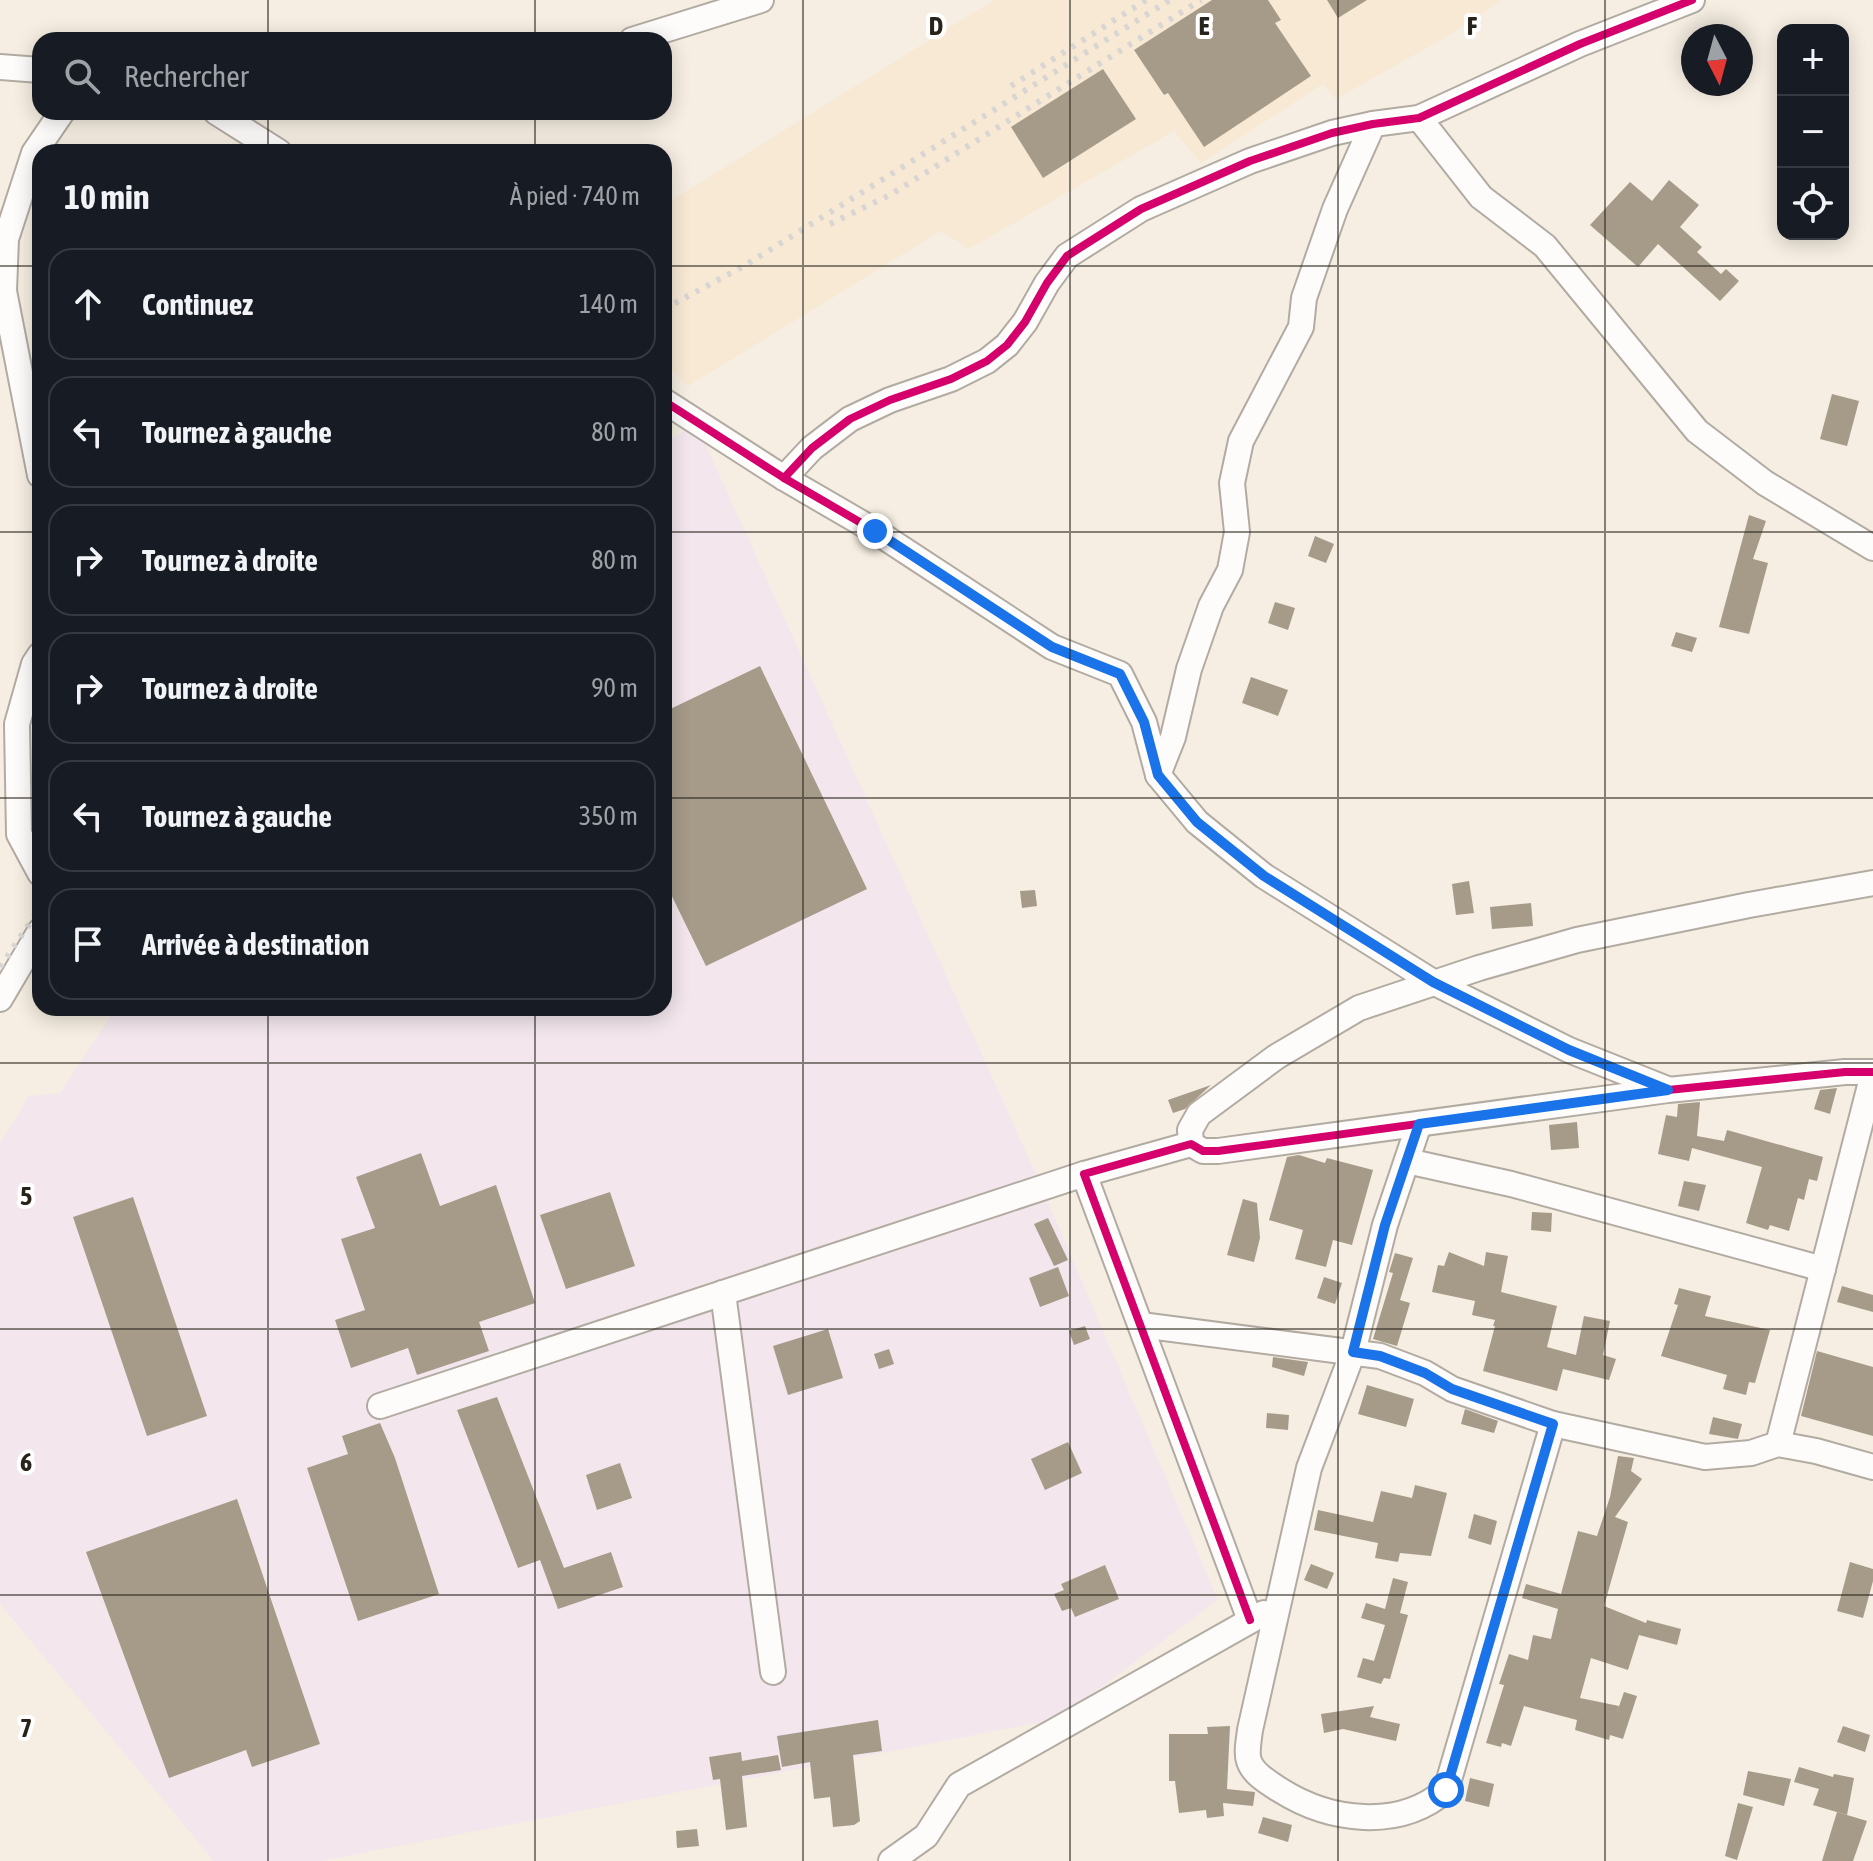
<!DOCTYPE html>
<html lang="fr">
<meta charset="utf-8">
<style>
:root{--surface:#171b24;--page:#20242c;--text:#f1f3f6;--muted:#9ea1a6;--line:#363941}
body{margin:0;font-family:"Asap Condensed",sans-serif;background:var(--page);color:var(--text)}
.controls{position:absolute;right:24px;top:24px;display:grid;overflow:hidden;border-radius:16px;box-shadow:0 4px 20px #0003}
.controls button{width:72px;height:72px;display:grid;place-items:center;padding:0;border:0;border-bottom:2px solid var(--line);background:var(--surface);color:var(--text);font:40px sans-serif}
.compass{position:absolute;left:1681px;top:24px;width:72px;height:72px;border-radius:50%;background:var(--surface);box-shadow:0 4px 20px #0003;rotate:174deg}
.stop{position:absolute;width:24px;height:24px;margin:-18px;border:6px solid #1a73e8;border-radius:50%;background:#fff}
.stop.end{background:#1a73e8;border-color:#fff;box-shadow:0 2px 8px #0008}
.list{margin:0;padding:0;list-style:none}
h2{display:flex;justify-content:space-between;align-items:center;height:104px;margin:0;padding:0 32px;font-size:34px}
h2 small{font-size:26px;font-weight:400;color:var(--muted)}
.list li{display:grid;grid-template-columns:52px 1fr auto;gap:24px;align-items:center;box-sizing:border-box;height:112px;margin:0 16px 16px;padding:0 16px;border:2px solid var(--line);border-radius:24px}
.list b{display:block;font-size:30px;white-space:nowrap}
.list em{font-size:26px;font-style:normal;color:var(--muted)}
.icon{flex:none;width:44px;height:44px;fill:none;stroke:currentColor;stroke-width:2;stroke-linecap:round;stroke-linejoin:round}
.map{position:relative;flex:none;width:1873px;height:1861px;overflow:hidden}
.search{position:absolute;background:var(--surface);box-shadow:0 4px 20px #0003;left:32px;top:32px;width:640px;height:88px;display:flex;align-items:center;gap:20px;box-sizing:border-box;padding:0 28px;border-radius:24px;color:var(--muted);font-size:30px}
.panel{position:absolute;background:var(--surface);box-shadow:0 4px 20px #0003;left:32px;top:144px;width:640px;height:872px;border-radius:24px}
.map>svg:first-child{display:block}
.industrial{fill:#f3e7ed}
.built{fill:#f7e9d4}
.building{fill:#a69b89}
.lines{fill:none;stroke-linecap:round;stroke-linejoin:round}
.minor-casing{stroke:#b2aba2;stroke-width:28}
.minor{stroke:#fefcfb;stroke-width:24}
.rail{stroke:#d8d5d2;stroke-width:6;stroke-dasharray:4 8;stroke-linecap:butt}
.cycleway-casing{stroke:#fff;stroke-width:13}
.cycleway{stroke:#d6006c;stroke-width:8}
.route{stroke:#1a73e8;stroke-width:10}
.grid{fill:none;stroke:#27221a;stroke-width:2;stroke-opacity:0.55}
.grid-label{font-size:26px;text-anchor:middle;font-weight:bold;fill:#27221a;stroke:#fff;stroke-width:8;stroke-linejoin:round;paint-order:stroke}
</style>
<div class="map">
<svg width="1873" height="1861" viewBox="0 0 1873 1861">
<rect width="100%" height="100%" fill="#f6eee2"/>
<!-- industrial -->
<path class="industrial" d="M696,423L1037,1176L1218,1600L1058,1719L321,1861H214L0,1604V1143L29,1096L60,1093L116,1008H664V444Z"/>
<!-- built -->
<path class="built" d="M994,0H1503L1441,40L1336,99L1323,84L1201,163L1174,131L969,249L941,231L688,386L664,362V205Z"/>
<!-- building -->
<g class="building">
<path d="M1212,0H1268L1281,20L1275,23L1311,76L1204,147L1168,93L1164,95L1134,50Z"/>
<path d="M1327,0H1367L1338,18Z"/>
<path d="M1103,69L1136,119L1043,178L1011,127Z"/>
<path d="M1669,180L1699,205L1680,227L1702,247L1697,252L1721,274L1726,269L1739,281L1720,301L1658,244L1638,267L1590,225L1630,182L1652,201Z"/>
<path d="M1832,394L1859,401L1847,446L1820,439Z"/>
<path d="M1749,515L1766,521L1753,559L1768,563L1749,634L1719,627Z"/>
<path d="M1315,536L1334,544L1326,563L1308,556Z"/>
<path d="M1275,602L1295,608L1288,630L1268,623Z"/>
<path d="M1676,632L1697,638L1692,652L1671,646Z"/>
<path d="M760,666L867,889L706,966L664,880V712Z"/>
<path d="M1251,677L1288,690L1278,716L1242,703Z"/>
<path d="M1469,881L1474,913L1456,915L1452,884Z"/>
<path d="M1035,890L1037,906L1022,908L1020,891Z"/>
<path d="M1531,903L1533,926L1492,929L1490,907Z"/>
<path d="M1211,1085L1185,1109L1173,1113L1168,1100Z"/>
<path d="M1837,1088L1830,1114L1814,1109L1820,1090Z"/>
<path d="M1700,1102L1697,1136L1724,1141L1727,1130L1823,1157L1817,1181L1809,1179L1804,1200L1798,1198L1789,1231L1770,1225L1768,1230L1746,1223L1762,1167L1692,1148L1689,1161L1658,1154L1666,1115L1677,1117L1678,1104Z"/>
<path d="M1577,1122L1579,1148L1551,1150L1549,1125Z"/>
<path d="M421,1153L440,1206L496,1185L535,1303L479,1322L489,1351L417,1375L408,1348L351,1368L335,1320L365,1310L341,1239L375,1228L356,1177Z"/>
<path d="M1299,1155L1325,1163L1327,1158L1373,1170L1352,1245L1333,1240L1326,1267L1295,1259L1303,1230L1269,1220L1287,1157Z"/>
<path d="M1684,1181L1706,1185L1699,1211L1678,1206Z"/>
<path d="M610,1192L635,1266L566,1289L540,1215Z"/>
<path d="M133,1197L207,1416L147,1436L73,1217Z"/>
<path d="M1243,1199L1257,1203L1260,1238L1254,1262L1227,1255Z"/>
<path d="M1532,1212L1552,1213L1551,1232L1531,1230Z"/>
<path d="M1048,1218L1068,1260L1054,1266L1034,1224Z"/>
<path d="M1449,1252L1484,1266L1486,1252L1508,1256L1501,1292L1557,1306L1547,1347L1576,1355L1584,1316L1610,1321L1603,1355L1616,1359L1609,1380L1563,1369L1557,1391L1483,1371L1495,1326H1493L1495,1320L1472,1315L1475,1301L1432,1292L1438,1265L1444,1266Z"/>
<path d="M1395,1253L1413,1258L1400,1300L1410,1303L1397,1346L1373,1339L1393,1273L1389,1272Z"/>
<path d="M1058,1267L1069,1296L1040,1307L1029,1278Z"/>
<path d="M1324,1277L1342,1283L1335,1304L1317,1298Z"/>
<path d="M1842,1286L1873,1295V1312L1837,1302Z"/>
<path d="M1679,1288L1711,1296L1705,1316L1770,1330L1755,1383L1749,1382L1746,1395L1723,1389L1727,1375L1661,1356L1678,1305L1674,1304Z"/>
<path d="M1085,1326L1090,1339L1074,1345L1069,1331Z"/>
<path d="M828,1329L843,1378L788,1395L773,1346Z"/>
<path d="M889,1349L894,1364L879,1369L874,1354Z"/>
<path d="M1817,1351L1873,1367V1436L1801,1416Z"/>
<path d="M1273,1357L1308,1362L1304,1376L1272,1367Z"/>
<path d="M1367,1385L1414,1399L1406,1427L1358,1414Z"/>
<path d="M497,1397L564,1568L611,1552L623,1587L558,1609L540,1560L518,1568L457,1410Z"/>
<path d="M1465,1409L1498,1421L1494,1433L1461,1424Z"/>
<path d="M1267,1413L1289,1415L1288,1430L1266,1428Z"/>
<path d="M1713,1417L1742,1424L1738,1439L1709,1434Z"/>
<path d="M380,1423L395,1458L439,1594L358,1621L307,1468L348,1454L342,1436Z"/>
<path d="M1068,1442L1082,1473L1045,1490L1031,1459Z"/>
<path d="M1618,1456L1634,1458L1631,1471L1642,1479L1615,1517L1628,1522L1604,1606L1646,1623L1647,1620L1681,1629L1677,1645L1639,1635L1628,1670L1591,1658L1580,1698L1619,1706L1615,1718L1624,1692L1637,1696L1623,1739L1610,1735L1609,1740L1575,1730L1577,1720L1524,1706L1511,1746L1502,1743L1501,1747L1486,1743L1504,1685L1499,1684L1509,1654L1528,1660L1533,1635L1551,1639L1558,1609L1522,1598L1526,1584L1561,1594L1578,1531L1597,1536L1610,1497Z"/>
<path d="M620,1463L632,1498L597,1510L586,1475Z"/>
<path d="M1415,1485L1447,1493L1431,1556L1400,1553L1398,1562L1375,1558L1378,1543L1314,1530L1318,1510L1373,1522L1381,1491L1412,1498Z"/>
<path d="M237,1499L320,1744L252,1767L246,1750L169,1778L86,1552Z"/>
<path d="M1474,1514L1497,1521L1491,1545L1468,1538Z"/>
<path d="M1850,1562L1873,1569V1581L1863,1618L1837,1611Z"/>
<path d="M1311,1564L1334,1573L1327,1589L1304,1580Z"/>
<path d="M1105,1565L1119,1599L1075,1617L1071,1608L1062,1611L1054,1594L1064,1590L1061,1584Z"/>
<path d="M1393,1578L1408,1582L1400,1613L1408,1615L1390,1679L1384,1678L1381,1684L1357,1677L1363,1658L1374,1661L1385,1625L1361,1618L1366,1603L1385,1609Z"/>
<path d="M1374,1706L1370,1717L1400,1724L1396,1741L1343,1729L1324,1733L1321,1714Z"/>
<path d="M878,1720L882,1751L853,1755L860,1821L854,1825L833,1827L830,1797L814,1799L810,1762L782,1767L777,1736Z"/>
<path d="M1230,1726L1227,1789L1255,1792L1253,1806L1223,1803L1224,1816L1207,1818L1206,1810L1179,1813L1175,1781H1169V1734H1208L1207,1727Z"/>
<path d="M1843,1726L1870,1735L1865,1752L1837,1742Z"/>
<path d="M741,1752L742,1761L778,1755L781,1770L742,1776L747,1827L726,1830L720,1779L713,1780L709,1757Z"/>
<path d="M1799,1767L1833,1777L1834,1774L1854,1778L1847,1815L1813,1805L1819,1789L1794,1782Z"/>
<path d="M1748,1771L1791,1779L1784,1806L1743,1795Z"/>
<path d="M1470,1778L1494,1784L1489,1807L1465,1801Z"/>
<path d="M1738,1803L1753,1807L1737,1860L1725,1856Z"/>
<path d="M1837,1812L1867,1821L1853,1861H1822Z"/>
<path d="M1263,1817L1292,1825L1288,1842L1258,1833Z"/>
<path d="M697,1829L699,1846L677,1848L676,1831Z"/>
</g>
<g class="lines">
<!-- minor casing -->
<g class="minor-casing">
<g id="minor">
<path d="M632,40L761,0"/>
<path d="M0,67L40,70"/>
<path d="M216,112L279,152"/>
<path d="M1419,118L1481,197L1545,246L1697,431L1765,483L1873,548"/>
<path d="M664,401L784,478L875,531L1052,647L1120,674L1144,722L1158,775L1197,822L1264,876L1433,982L1569,1050L1667,1089"/>
<path d="M40,475L4,291L6,239L34,153L62,112"/>
<path d="M784,478L812,448L850,419L890,400L951,379L987,361L1007,345L1025,322L1047,283L1067,256L1141,209L1250,161L1332,133L1373,124L1419,118L1580,44L1692,0"/>
<path d="M40,655L34,664L17,724L19,834L40,873"/>
<path d="M1158,775L1173,737L1189,669L1211,606L1230,570L1237,532L1232,483L1241,441L1301,327L1304,298L1335,209L1373,124"/>
<path d="M0,999L40,931"/>
<path d="M1419,1124L1385,1225L1353,1352L1309,1468L1250,1730C1249,1739 1246,1753 1249,1761C1253,1774 1269,1783 1280,1790C1329,1821 1399,1831 1446,1790L1553,1424"/>
<path d="M1191,1144L1190,1130L1199,1114L1276,1057L1359,1008L1479,968L1577,940L1749,905L1873,883"/>
<path d="M1407,1161L1511,1184L1823,1269"/>
<path d="M1084,1174L1250,1620"/>
<path d="M723,1293L773,1672"/>
<path d="M1141,1325L1380,1356L1425,1373L1452,1389L1553,1424L1705,1457L1751,1453L1778,1444L1816,1451L1873,1467"/>
<path d="M380,1406L1084,1174L1191,1144L1203,1151H1218L1668,1090L1845,1072H1873"/>
<path d="M1778,1444L1873,1074"/>
<path d="M891,1861L926,1836L959,1785L1264,1613"/>
</g>
</g>
<!-- minor -->
<use href="#minor" class="minor"/>
<!-- rail -->
<g class="rail">
<path d="M1011,86L1146,0"/>
<path d="M830,224L890,195L1201,0"/>
<path d="M664,309L744,266L1170,0"/>
<path d="M0,967L40,908"/>
</g>
<!-- cycleway casing -->
<g class="cycleway-casing">
<g id="cycleway">
<path d="M664,401L784,478L875,531L1052,647L1120,674L1144,722L1158,775L1197,822L1264,876L1433,982L1569,1050L1666,1089"/>
<path d="M784,478L812,448L850,419L890,400L951,379L987,361L1007,345L1025,322L1047,283L1067,256L1141,209L1250,161L1332,133L1373,124L1419,118L1580,44L1692,0"/>
<path d="M1250,1620L1084,1174L1191,1144L1203,1151H1218L1668,1090L1845,1072H1873"/>
</g>
</g>
<!-- cycleway -->
<use href="#cycleway" class="cycleway"/>
</g>
<g class="lines">
<!-- route -->
<path class="route" d="M875,531L1052,647L1120,674L1144,722L1158,775L1197,822L1264,876L1433,982L1569,1050L1668,1090L1419,1124L1385,1225L1353,1352L1380,1356L1425,1373L1452,1389L1553,1424L1446,1790"/>
</g>
<!-- grid -->
<path class="grid" d="M268,0V40M535,0V40M803,0V1861M1070,0V1861M1338,0V1861M1605,0V1861M268,112V152M535,112V152M0,266H40M664,266H1873M0,532H40M664,532H1873M0,798H40M664,798H1873M268,1008V1861M535,1008V1861M0,1063H1873M0,1329H1873M0,1595H1873"/>
<g class="grid-label">
<text x="936" y="35">D</text>
<text x="1204" y="35">E</text>
<text x="1472" y="35">F</text>
<text x="26" y="1205">5</text>
<text x="26" y="1471">6</text>
<text x="26" y="1737">7</text>
</g>
</svg>
<div class="controls">
<button>+</button>
<button>−</button>
<button><svg class="icon" aria-label="locate" viewBox="0 0 24 24"><circle cx="12" cy="12" r="6"/><path d="M12 2v4M12 18v4M2 12h4M18 12h4"/></svg></button>
</div>
<svg class="compass" viewBox="-18 -18 36 36"><path d="M0-13l5 13h-10z" fill="#e53935"/><path d="M0 13l5-13h-10z" fill="#9ea1a6"/></svg>
<div class="stop" style="left:1446px;top:1790px"></div>
<div class="stop end" style="left:875px;top:531px"></div>
<div class="search"><svg class="icon" aria-label="search" viewBox="0 0 24 24"><circle cx="10" cy="10" r="6"/><path d="M15 15l6 6"/></svg>Rechercher</div>
<section class="panel">
<h2>10 min<small>À pied · 740 m</small></h2>
<ul class="list">
<li><svg class="icon" aria-label="ahead" viewBox="0 0 24 24"><path d="M12 20V5M6 11l6-6 6 6"/></svg><div><b>Continuez</b></div><em>140 m</em></li>
<li><svg class="icon" aria-label="left" viewBox="0 0 24 24"><path d="M17 20v-9H6M10 6l-5 5 5 5"/></svg><div><b>Tournez à gauche</b></div><em>80 m</em></li>
<li><svg class="icon" aria-label="right" viewBox="0 0 24 24"><path d="M7 20v-9h11M14 6l5 5-5 5"/></svg><div><b>Tournez à droite</b></div><em>80 m</em></li>
<li><svg class="icon" aria-label="right" viewBox="0 0 24 24"><path d="M7 20v-9h11M14 6l5 5-5 5"/></svg><div><b>Tournez à droite</b></div><em>90 m</em></li>
<li><svg class="icon" aria-label="left" viewBox="0 0 24 24"><path d="M17 20v-9H6M10 6l-5 5 5 5"/></svg><div><b>Tournez à gauche</b></div><em>350 m</em></li>
<li><svg class="icon" aria-label="arrive" viewBox="0 0 24 24"><path d="M6 21V4h12l-3 4 3 4H6"/></svg><div><b>Arrivée à destination</b></div></li>
</ul>
</section>
</div>
